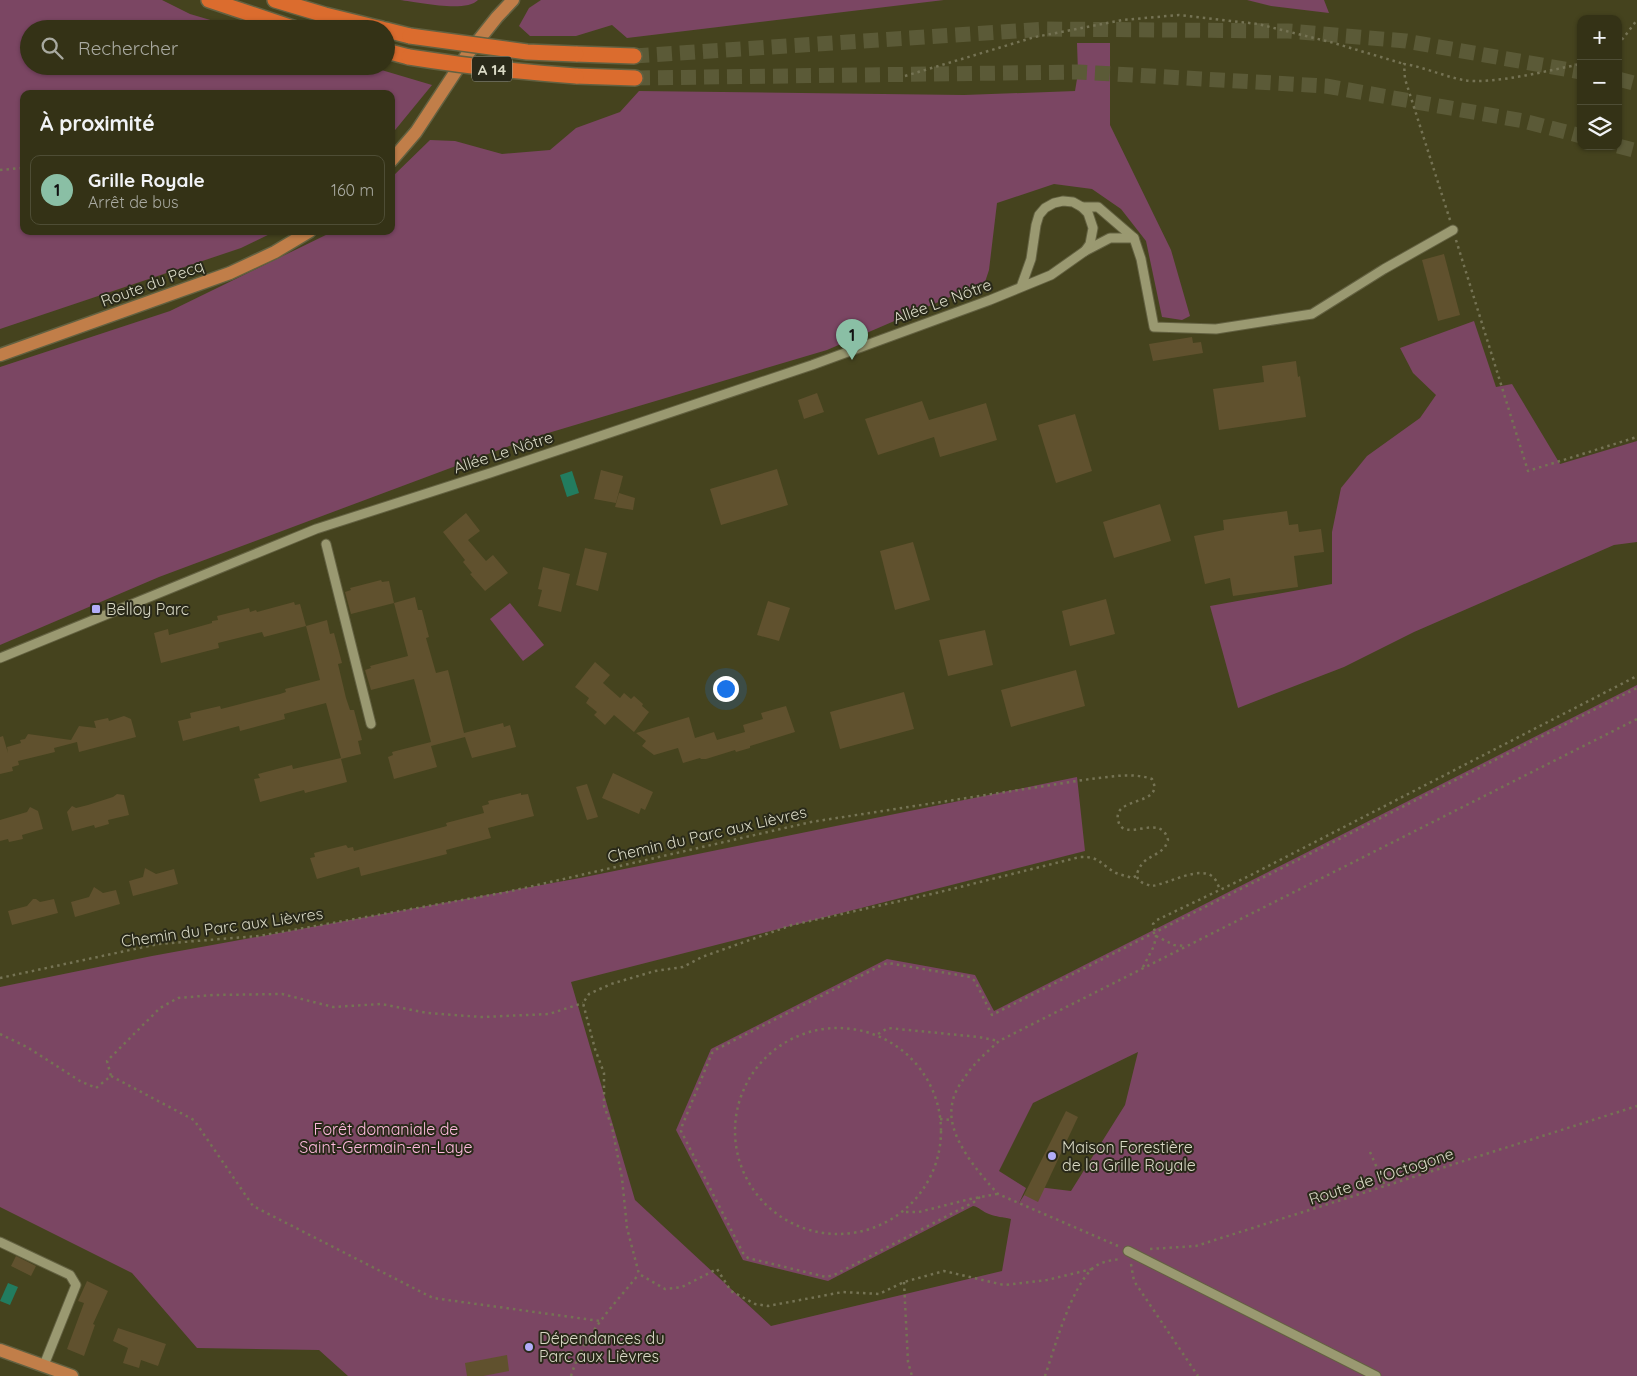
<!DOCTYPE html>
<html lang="fr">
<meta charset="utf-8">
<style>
:root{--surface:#343216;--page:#3c3a1f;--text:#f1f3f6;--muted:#a9aaa1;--line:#4e4d35;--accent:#8abfa5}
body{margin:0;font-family:Quicksand,sans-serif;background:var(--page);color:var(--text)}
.controls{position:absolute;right:15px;top:15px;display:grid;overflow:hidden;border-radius:10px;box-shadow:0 1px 4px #0004}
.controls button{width:45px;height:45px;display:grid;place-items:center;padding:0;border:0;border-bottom:1px solid var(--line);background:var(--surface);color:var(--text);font:25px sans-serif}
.you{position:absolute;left:725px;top:688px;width:18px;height:18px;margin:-12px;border:4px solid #fff;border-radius:50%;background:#1a73e8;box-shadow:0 0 0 8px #1a73e833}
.badge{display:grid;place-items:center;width:32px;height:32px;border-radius:50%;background:var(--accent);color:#111;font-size:16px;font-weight:700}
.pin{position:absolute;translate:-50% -41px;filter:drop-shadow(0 1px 2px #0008)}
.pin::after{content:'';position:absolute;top:26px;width:18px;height:15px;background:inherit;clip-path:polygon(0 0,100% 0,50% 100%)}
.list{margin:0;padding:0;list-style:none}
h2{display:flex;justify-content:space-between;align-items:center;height:65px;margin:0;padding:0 20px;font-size:21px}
h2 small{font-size:16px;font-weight:400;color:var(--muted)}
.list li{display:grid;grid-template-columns:32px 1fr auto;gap:15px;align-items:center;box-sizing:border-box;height:70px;margin:0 10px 10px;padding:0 10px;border:1px solid var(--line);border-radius:10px}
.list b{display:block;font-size:19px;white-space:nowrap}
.list p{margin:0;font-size:16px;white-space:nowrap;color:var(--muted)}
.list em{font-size:16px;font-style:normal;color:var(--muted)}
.icon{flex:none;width:28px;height:28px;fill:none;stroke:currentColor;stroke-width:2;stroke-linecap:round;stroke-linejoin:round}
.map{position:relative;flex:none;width:1637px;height:1376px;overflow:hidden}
.search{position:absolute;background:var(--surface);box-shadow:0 1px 4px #0004;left:20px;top:20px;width:375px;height:55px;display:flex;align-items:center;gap:12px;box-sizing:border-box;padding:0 18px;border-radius:28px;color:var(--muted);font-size:19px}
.panel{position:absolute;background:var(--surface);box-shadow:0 1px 4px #0004;left:20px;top:90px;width:375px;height:145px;border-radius:10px}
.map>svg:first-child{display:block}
.green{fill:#7b4663;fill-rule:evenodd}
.water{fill:#227c5f}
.building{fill:#60512e}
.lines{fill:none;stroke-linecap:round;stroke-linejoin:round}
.highway-tunnel{stroke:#5b5a37;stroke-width:15;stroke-dasharray:15 8;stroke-linecap:butt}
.minor-casing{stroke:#636141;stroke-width:11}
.major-casing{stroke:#636141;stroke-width:15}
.highway-casing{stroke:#636141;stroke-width:18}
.path{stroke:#757354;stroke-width:2.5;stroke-dasharray:2.5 4;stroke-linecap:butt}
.minor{stroke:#9a9971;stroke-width:9}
.major{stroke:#c17e49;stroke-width:12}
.highway{stroke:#db6c2e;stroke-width:15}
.highway-bridge-casing{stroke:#636141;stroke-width:18;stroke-linecap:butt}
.highway-bridge{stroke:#db6c2e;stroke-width:15}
.poi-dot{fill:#b2adf9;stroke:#292919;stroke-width:2}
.labels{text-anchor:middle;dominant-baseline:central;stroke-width:4;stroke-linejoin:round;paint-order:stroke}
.shield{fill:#292919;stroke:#a4a491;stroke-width:1}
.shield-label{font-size:15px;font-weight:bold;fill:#d9d9c5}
.street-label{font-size:16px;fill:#d9d9c5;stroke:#292919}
.poi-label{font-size:16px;fill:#d9d9c5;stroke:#292919;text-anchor:start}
.park-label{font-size:16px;fill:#febadd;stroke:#292919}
</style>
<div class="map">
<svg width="1637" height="1376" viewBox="0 0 1637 1376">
<rect width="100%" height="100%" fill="#45431e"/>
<!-- green -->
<g class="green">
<path d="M0,0H162L190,14L241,29H29V66H368L432,85L391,135V94H24V231H276L241,248L0,329Z"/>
<path d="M400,0H478C466,13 417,2 400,0Z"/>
<path d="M541,0H944L627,38L612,25L576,36H530L519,26L529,8Z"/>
<path d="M1247,0H1324L1329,13L1271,6Z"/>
<path d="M1077,43H1110V125L1171,250L1190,316L1182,320L1162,317L1146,241L1121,209L1092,189L1054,184L997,203L989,270L985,282L827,350L528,439L159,577L0,645V367L170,311L334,231H391V178L430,140L455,141L502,154L550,150L576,128L620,112L639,91L964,95L1075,91L1078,73Z"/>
<path d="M1474,321L1496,387L1512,384L1560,464L1637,441V542L1614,545L1414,632L1344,667L1238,708L1210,606L1332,584V532L1341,488L1367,456L1420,418L1436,395L1413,373L1400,348Z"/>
<path d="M510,603L544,645L523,661L490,619Z"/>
<path d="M1637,685V1376H348L319,1350L197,1348L132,1273L0,1207V987L152,956L580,878L1077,777L1085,851L571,982L635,1200L771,1326L1002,1271L1011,1219C1003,1217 996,1217 989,1214C982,1212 980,1207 973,1206L828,1281L743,1260L676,1130L711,1049L887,959L975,975L994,1011ZM1138,1052L1125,1105L1071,1191L1030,1186L1019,1203L1026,1188L999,1171L1033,1103Z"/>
</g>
<!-- water -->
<g class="water">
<path d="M572,471L579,493L567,497L560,475Z"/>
<path d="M8,1283L18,1287L10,1305L0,1301Z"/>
</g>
<!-- building -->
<g class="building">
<path d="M1444,254L1460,315L1438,321L1422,260Z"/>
<path d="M1192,337L1193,343L1201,342L1203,353L1153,361L1149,344Z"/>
<path d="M1296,361L1298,377L1300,376L1306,417L1219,430L1213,389L1264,382L1262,366Z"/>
<path d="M817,393L824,412L804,419L798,400Z"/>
<path d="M922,401L929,420L986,403L997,440L940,457L934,437L878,455L865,419Z"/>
<path d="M1075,414L1092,471L1056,483L1038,425Z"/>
<path d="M777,469L788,505L721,525L710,489Z"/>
<path d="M601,470L623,476L616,503L594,499Z"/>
<path d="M619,493L635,498L633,510L615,507Z"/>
<path d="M1160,504L1171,541L1114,558L1103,522Z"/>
<path d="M1287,511L1289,525L1298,524L1299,532L1321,529L1324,552L1294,556L1298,587L1233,596L1230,578L1205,584L1194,536L1224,530L1223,520Z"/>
<path d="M466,513L480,531L468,540L486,561L493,555L508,573L485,591L470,574L472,573L463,562L465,560L443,532Z"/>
<path d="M913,542L930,600L895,610L880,551Z"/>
<path d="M585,548L607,553L598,591L576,585Z"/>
<path d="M543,567L570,574L561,612L538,606L542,590L538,589Z"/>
<path d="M381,580L382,582L389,581L394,603L351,614L345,592L351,590L350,588Z"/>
<path d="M415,597L418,610H422L429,637L426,638L436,673L448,670L464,733L503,723L504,727L510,725L516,747L472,758L465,737L431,746L437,767L394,779L388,757L393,755L392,752L431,742L414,679L371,690L365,670L371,668L370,666L408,656L394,603Z"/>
<path d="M1106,599L1115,634L1070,646L1062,611Z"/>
<path d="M768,601L790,608L779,641L757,635Z"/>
<path d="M294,602L295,605L300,604L306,626L264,637L262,632L218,643L219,648L161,663L154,633L168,629L169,635L212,623V621L218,620L217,616L249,608L250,612L256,610L257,612Z"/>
<path d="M327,620L330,634L334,633L342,663L338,664L346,698L350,710H354L362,740L358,741L361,754L341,759L347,782L305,793L304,790L260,802L254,779L260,778L258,774L292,765L293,769L341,758L326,703L284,714L285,719L240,731L239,726L183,741L178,721L191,718L190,713L220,706L221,709L280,694L286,692L285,689L320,680L306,626Z"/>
<path d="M985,630L993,665L948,676L939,640Z"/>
<path d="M595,662L610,675L603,683L620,698L624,693L631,699L634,696L643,704L642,706L649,712L634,732L614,715L605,725L594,715L597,712L586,703L589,698L575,687Z"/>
<path d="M1076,670L1085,706L1011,727L1001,690Z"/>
<path d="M904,692L914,729L840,749L830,712Z"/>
<path d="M786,706L795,732L750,746V748L736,752L735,750L706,759H701L700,758L683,763L678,748L654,755L642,746L646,741L636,733L689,717L695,738L714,732L717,740L745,732L743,725L763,719L761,713Z"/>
<path d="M124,716L131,719L136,737L79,752L77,742L54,748L55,752L18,761L19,765L12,767L13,771L0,774V737L3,736L8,753L7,747L21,743L20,740L25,739L28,734L71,740L79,726L96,728L94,721L108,718L109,721Z"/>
<path d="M613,773L653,792L645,810L641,808L639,814L602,798Z"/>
<path d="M587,784L598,817L587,820L576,787Z"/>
<path d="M521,793V795L528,794L534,816L488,828L491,838L446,850L447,854L361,876L359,867L317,879L310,858L315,857L314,853L346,845L348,848L353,847L354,851L447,826L446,823L484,813L482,806L489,804L488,801Z"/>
<path d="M117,794L124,795L129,815L108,820L109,824L95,828L94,825L72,831L67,812L72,806L76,808L88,805L113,797Z"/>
<path d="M30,807L38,811L43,829L22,835L23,839L9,842L8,839L0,841V820L27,812Z"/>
<path d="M145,868L156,874L174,869L178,884L133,896L129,881L143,877Z"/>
<path d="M94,887L103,893L116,890L120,904L75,917L71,902L89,897Z"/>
<path d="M33,899H36L40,902L54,899L58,913L12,925L8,911L27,906Z"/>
<path d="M1066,1111L1078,1117L1038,1202L1024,1195Z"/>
<path d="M16,1256L36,1266L31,1276L11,1266Z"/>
<path d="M87,1281L108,1291L93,1324L95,1325L84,1356L67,1349L84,1303L78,1301Z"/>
<path d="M118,1328L166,1344L158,1366L141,1360L139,1368L123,1363L128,1348L113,1341Z"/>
<path d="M507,1355L509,1371L483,1376H467L465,1363Z"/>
</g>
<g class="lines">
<!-- highway-tunnel -->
<g class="highway-tunnel">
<path d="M634,56L1046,29L1288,31L1406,41L1581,72"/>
<path d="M635,78L1079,72L1326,86L1524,121L1581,136"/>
<path d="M1618,79L1637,84"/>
<path d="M1618,146L1637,151"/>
</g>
<!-- minor casing -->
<g class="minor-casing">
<g id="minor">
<path d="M1082,207H1098L1134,238L1141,259L1154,327L1216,329L1312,314L1384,269L1453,230"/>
<path d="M1085,251L1110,238H1134"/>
<path d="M326,544L371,724"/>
<path d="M0,658L316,529L490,473L812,365L990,300L1051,275L1085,251L1090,244L1093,228L1088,213L1082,207L1073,202L1063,201L1054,203L1045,208L1039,215L1036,225L1031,259L1021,287"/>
<path d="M0,1242L70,1275L76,1285L44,1365"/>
<path d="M1128,1251L1376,1376"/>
</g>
</g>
<!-- major casing -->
<g class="major-casing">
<g id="major">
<path d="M391,161L416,132L466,56L497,17L513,0"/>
<path d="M0,355L230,273L275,252L310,231"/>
<path d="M0,1350L72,1376"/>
</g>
</g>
<!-- highway casing -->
<g class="highway-casing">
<g id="highway">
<path d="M209,0L296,29"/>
<path d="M275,0L325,15L382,29"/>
<path d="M386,30L410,36"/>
<path d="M386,51L409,57"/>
<path d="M576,54L634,56"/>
<path d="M576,76L635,78"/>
</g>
</g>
<!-- path -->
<g class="path">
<path d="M1618,45L1637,20"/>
<path d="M905,76L1035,37L1123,20L1179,15L1258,24L1334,43L1404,64"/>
<path d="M0,170L21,168L24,166"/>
<path d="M1450,220L1405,79L1404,64C1424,67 1443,76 1463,80C1493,85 1550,70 1581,64"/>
<path d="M1456,240L1528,471L1637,437"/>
<path d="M1156,936L1174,945L1185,946"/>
<path d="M1143,967L1154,946L1156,936L1153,924L1157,920L1249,876L1637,676"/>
<path d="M0,978L158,944L259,936L507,892L811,822L1090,779C1110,777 1132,772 1152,779C1166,806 1113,796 1118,820C1123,845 1161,811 1168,840C1167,842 1166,845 1165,847C1155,858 1144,856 1138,871C1134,881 1144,884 1152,886C1168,884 1202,864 1214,878C1217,881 1218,886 1220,889"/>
<circle cx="838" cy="1131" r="103"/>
<path d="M0,1034L27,1047L80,1081L96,1088L111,1076L107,1061L160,1008L178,998L213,995L282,994L333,1007L381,1004L427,1013L482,1017L549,1014L583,1003"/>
<path d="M878,1034L888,1028L979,1037L999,1041"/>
<path d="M111,1076L194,1120L253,1206L433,1298L600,1321"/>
<path d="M940,1119L951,1120"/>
<path d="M1370,1152L1385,1186"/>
<path d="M980,1197L974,1202L834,1275L826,1277L748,1258L743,1253L681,1131L682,1126L712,1053L717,1049L882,965L888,963L970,977L975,981L992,1015L1637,688"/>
<path d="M906,1212H919L970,1199L997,1194"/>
<path d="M1118,1246L998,1194C979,1173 946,1136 952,1105C953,1095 959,1085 965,1077C974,1063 987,1052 999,1041L1637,719"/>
<path d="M1150,1249L1196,1246L1637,1106"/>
<path d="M1131,1264L1134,1281L1198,1376"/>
<path d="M1092,1269L1047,1280L1004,1285L944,1271L904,1282L879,1294L843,1292L768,1306L755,1304L731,1291L717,1269L682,1287L665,1289L639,1274L627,1228L622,1178L612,1127L604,1106V1073L595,1049L583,1003L589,994L611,984L655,971L683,967L702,957L792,925L936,893L1080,857C1100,856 1101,865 1116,873C1121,875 1127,876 1132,878L1136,876"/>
<path d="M904,1282L908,1362L912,1376"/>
<path d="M571,1376C583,1336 613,1306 639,1274"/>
<path d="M1045,1376C1055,1347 1070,1290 1092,1269C1099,1262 1111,1260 1121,1259"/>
</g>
<!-- minor -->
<use href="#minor" class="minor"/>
<!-- major -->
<use href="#major" class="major"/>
<!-- highway -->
<use href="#highway" class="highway"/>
<!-- highway-bridge casing -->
<g class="highway-bridge-casing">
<g id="highway-bridge">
<path d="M410,36L527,52L576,54"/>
<path d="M409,57C465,66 519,72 576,76"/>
</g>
</g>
<!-- highway-bridge -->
<use href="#highway-bridge" class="highway-bridge"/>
</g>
<!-- markers -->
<g class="poi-dot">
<rect x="91" y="604" width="10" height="10" rx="2.5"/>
<circle cx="1052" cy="1156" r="5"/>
<circle cx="529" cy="1347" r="5"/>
</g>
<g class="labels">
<!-- shield labels -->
<rect class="shield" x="472" y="56.5" width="40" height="25" rx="4"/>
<g class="shield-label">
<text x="492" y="69">A 14</text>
</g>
<!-- street labels -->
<g class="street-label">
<text transform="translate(152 283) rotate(-20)">Route du Pecq</text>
<text transform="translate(942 301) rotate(-20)">Allée Le Nôtre</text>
<text transform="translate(503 452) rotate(-18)">Allée Le Nôtre</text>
<text transform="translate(707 834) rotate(-13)">Chemin du Parc aux Lièvres</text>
<text transform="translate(222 927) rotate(-8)">Chemin du Parc aux Lièvres</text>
<text transform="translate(1381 1176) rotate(-18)">Route de l'Octogone</text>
</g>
<!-- poi labels -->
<g class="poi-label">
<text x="106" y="609">Belloy Parc</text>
<text x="1062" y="1147">Maison Forestière<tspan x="1062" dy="18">de la Grille Royale</tspan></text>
<text x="539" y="1338">Dépendances du<tspan x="539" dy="18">Parc aux Lièvres</tspan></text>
</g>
<!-- park labels -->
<g class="park-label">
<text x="386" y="1129">Forêt domaniale de<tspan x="386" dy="18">Saint-Germain-en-Laye</tspan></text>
</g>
</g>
</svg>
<div class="controls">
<button>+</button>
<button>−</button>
<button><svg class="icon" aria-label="layers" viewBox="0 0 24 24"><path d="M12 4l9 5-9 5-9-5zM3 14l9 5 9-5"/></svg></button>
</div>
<div class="you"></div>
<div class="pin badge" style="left:852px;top:360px">1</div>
<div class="search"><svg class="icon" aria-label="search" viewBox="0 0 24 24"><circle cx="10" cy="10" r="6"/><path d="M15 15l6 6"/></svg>Rechercher</div>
<section class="panel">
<h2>À proximité<small></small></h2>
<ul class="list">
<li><span class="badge">1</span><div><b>Grille Royale</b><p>Arrêt de bus</p></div><em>160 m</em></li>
</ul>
</section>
</div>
